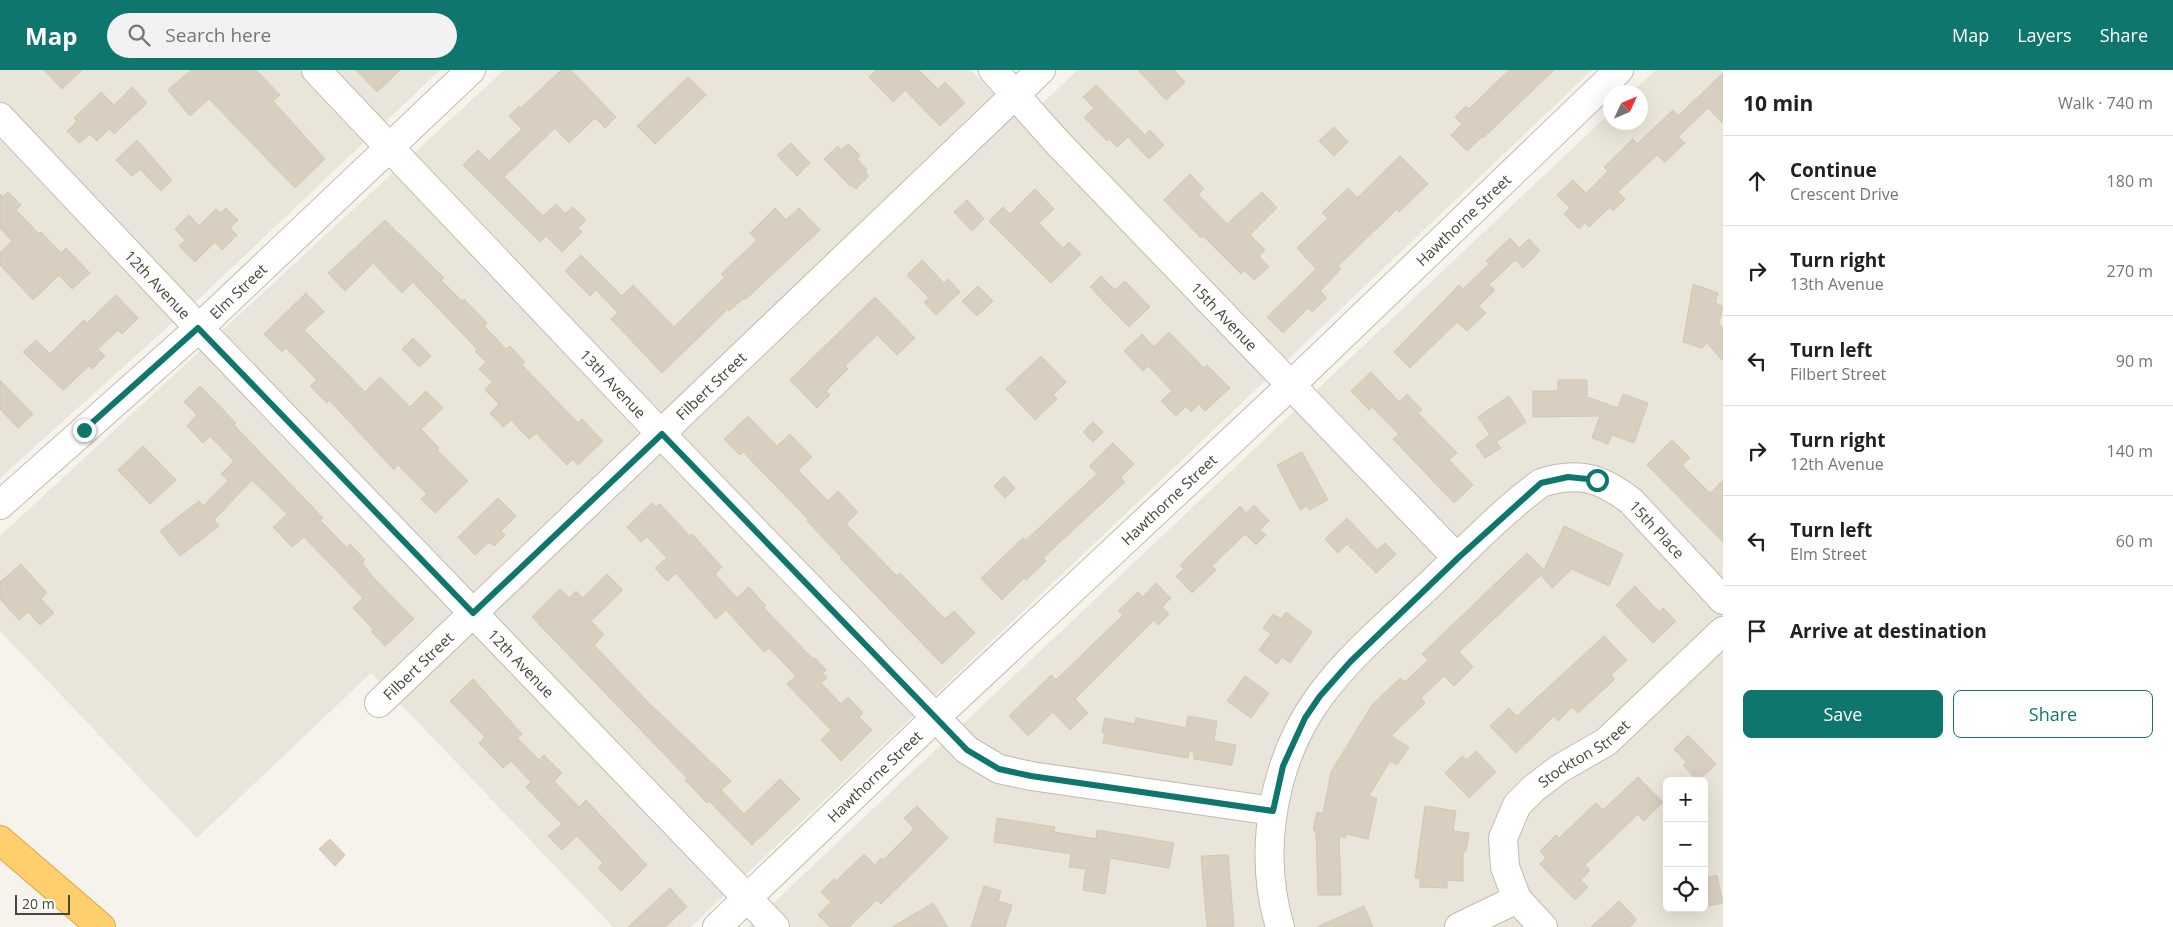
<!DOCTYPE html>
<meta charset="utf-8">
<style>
:root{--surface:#fff;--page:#f2f2f2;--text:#202124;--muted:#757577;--line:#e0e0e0;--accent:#0f766e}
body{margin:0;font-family:"Open Sans",sans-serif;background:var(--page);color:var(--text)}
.controls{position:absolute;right:15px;bottom:15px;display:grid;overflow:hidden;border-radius:8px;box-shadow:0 5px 20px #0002}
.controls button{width:45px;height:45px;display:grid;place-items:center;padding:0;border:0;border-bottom:1px solid var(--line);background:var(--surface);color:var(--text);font:25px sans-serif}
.compass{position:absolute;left:1603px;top:15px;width:45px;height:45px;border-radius:50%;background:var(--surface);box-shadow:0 5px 20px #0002;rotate:46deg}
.scale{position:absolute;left:15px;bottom:12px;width:55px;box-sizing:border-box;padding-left:5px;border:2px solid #4b4439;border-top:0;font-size:14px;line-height:18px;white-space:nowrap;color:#4b4439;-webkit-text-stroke:4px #fff;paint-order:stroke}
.stop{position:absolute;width:15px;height:15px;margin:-11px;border:4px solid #0f766e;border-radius:50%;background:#fff}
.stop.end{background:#0f766e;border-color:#fff;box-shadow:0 1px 5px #0008}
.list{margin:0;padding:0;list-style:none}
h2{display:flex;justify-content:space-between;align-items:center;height:65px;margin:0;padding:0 20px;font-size:21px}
h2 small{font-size:16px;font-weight:400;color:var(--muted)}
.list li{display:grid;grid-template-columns:32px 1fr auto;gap:15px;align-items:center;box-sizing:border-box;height:90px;padding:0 20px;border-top:1px solid var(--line)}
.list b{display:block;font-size:19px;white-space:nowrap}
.list p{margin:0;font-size:16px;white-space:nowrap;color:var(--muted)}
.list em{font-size:16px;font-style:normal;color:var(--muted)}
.actions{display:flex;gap:10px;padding:15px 20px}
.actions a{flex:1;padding:11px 0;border:1px solid var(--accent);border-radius:8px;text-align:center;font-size:18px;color:var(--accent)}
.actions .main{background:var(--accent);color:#fff}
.icon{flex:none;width:28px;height:28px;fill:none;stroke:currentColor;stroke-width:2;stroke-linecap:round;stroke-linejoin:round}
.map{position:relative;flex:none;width:1723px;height:857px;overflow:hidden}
header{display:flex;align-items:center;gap:30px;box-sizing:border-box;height:70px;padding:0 25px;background:var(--accent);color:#fff}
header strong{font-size:24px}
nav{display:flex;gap:28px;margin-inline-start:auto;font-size:18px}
.search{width:350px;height:45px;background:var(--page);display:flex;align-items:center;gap:12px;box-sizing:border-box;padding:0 18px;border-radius:28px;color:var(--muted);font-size:19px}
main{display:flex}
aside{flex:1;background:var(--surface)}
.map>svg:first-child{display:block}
.residential{fill:#eae5da;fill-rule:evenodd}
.building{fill:#d8cfc1;stroke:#d3c7b4}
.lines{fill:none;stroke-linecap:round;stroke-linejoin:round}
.minor-casing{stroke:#c2bbae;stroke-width:30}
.highway-casing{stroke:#e0a43c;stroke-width:30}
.minor{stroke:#fff;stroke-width:28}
.highway{stroke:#ffcf6e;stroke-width:28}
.route{stroke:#0f766e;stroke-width:6}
.labels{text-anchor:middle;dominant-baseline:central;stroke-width:4.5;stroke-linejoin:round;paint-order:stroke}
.street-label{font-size:15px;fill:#4b4439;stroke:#fff}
</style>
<header>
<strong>Map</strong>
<div class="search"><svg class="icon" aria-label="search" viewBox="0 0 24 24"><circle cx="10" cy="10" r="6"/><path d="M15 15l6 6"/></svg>Search here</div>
<nav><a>Map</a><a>Layers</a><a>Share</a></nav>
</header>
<main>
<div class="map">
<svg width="1723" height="857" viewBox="0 0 1723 857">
<rect width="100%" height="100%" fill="#f6f3ec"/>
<!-- residential -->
<g class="residential">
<path d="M0,0H440L201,227L0,408Z"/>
<path d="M504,0H971L1021,53L1078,0H1592L691,857H613L371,603L197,768L0,561V466Z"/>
<path d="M1656,0H1723V857H748L1610,43V52H1640V22H1632ZM1667,711H1704V838H1667Z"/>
</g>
<!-- building -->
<g class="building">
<path d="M44,0H82L62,19Z"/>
<path d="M191,0H256L280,25L273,31L325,89L295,118L209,29L190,46L168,20Z"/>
<path d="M356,0H400L377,22Z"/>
<path d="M561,0H571L616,47L605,58L595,48L569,73L555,58L504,107L543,146L556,134L565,144L573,137L586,150L578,158L582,162L562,182L546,166L540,172L463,95L478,80L489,91L522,59L509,46L519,36L521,38Z"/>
<path d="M876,0H919L938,19L945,12L965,33L940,56L905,20L893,32L869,7Z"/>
<path d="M1138,0H1174L1185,12L1166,30Z"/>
<path d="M1509,0H1554L1483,68L1482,67L1467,81L1451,65L1462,54L1455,47L1466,36L1469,39Z"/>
<path d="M1723,3V54L1708,38L1678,67L1685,73L1665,92L1657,85L1618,122L1625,129L1613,141L1610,137L1589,157L1585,153L1579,159L1564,144L1570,138L1557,125L1573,110L1586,123L1608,101L1604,97L1633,69L1637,74L1673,40L1678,46Z"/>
<path d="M688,7L706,25L655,74L637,56Z"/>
<path d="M1096,15L1145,65L1150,60L1164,75L1149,89L1128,67L1117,77L1109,69L1107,71L1084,47L1094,38L1083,27Z"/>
<path d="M132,17L147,33L114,64L109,59L97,71L90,64L79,73L67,61L77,51L74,48L101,22L114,35Z"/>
<path d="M1334,57L1348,72L1334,86L1319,71Z"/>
<path d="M137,70L172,110L161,121L140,99L132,106L116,90Z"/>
<path d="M791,73L810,93L797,106L777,85Z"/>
<path d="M848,74L860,85L857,89L867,100L865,101L869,106L856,119L851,115L850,116L824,89L838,76L841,80Z"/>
<path d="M1400,86L1428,114L1399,142L1397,139L1338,196L1341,199L1320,221L1327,228L1312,242L1308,238L1283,263L1267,247L1316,199L1297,178L1328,148L1322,143L1348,118L1357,128Z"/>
<path d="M1190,104L1204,119L1198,124L1227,154L1262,122L1277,138L1250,165L1265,180L1259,186L1269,197L1254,210L1244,200L1241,204L1203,166L1201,168L1164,130Z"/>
<path d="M1035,119L1054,139L1039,153L1063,178L1069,172L1081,184L1051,213L989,151L1003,137L1010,144Z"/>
<path d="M8,122L21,135L16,140L39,164L41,162L61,183L66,178L90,203L72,219L59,205L33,230L0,195V183L12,171L0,158V124L3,127Z"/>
<path d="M967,130L984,149L972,161L954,142Z"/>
<path d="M226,138L238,150L230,158L237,165L222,180L215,172L195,192L179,176L185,170L175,159L189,145L199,156L216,139L221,143Z"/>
<path d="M775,138L786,150L799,138L820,160L746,229L744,228L729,241L728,239L662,303L611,249L618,243L596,220L590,226L565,201L581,185L622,226L633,215L674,257L725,207L721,204L757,170L750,163Z"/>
<path d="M385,150L444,208L441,210L462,231L464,229L487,253L484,256L506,279L510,276L525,292L522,295L578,353L582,349L603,371L578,395L573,389L567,395L536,363L529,369L511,350L503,357L490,343L499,334L485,320L492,312L479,299L486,292L475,281L477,279L413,212L402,223L373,193L345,221L328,203Z"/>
<path d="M1510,168L1519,178L1529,169L1540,181L1523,198L1515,190L1489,215L1495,220L1479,236L1486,243L1467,261L1457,252L1410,298L1394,282L1459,215L1463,219L1489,194L1486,191Z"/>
<path d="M922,190L944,213L948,209L960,222L936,245L924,232L929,228L907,205Z"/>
<path d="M1101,206L1115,220L1125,211L1150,237L1129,257L1090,217Z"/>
<path d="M1693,214L1718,223L1715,233L1723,236L1719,253L1723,258V291L1707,273L1702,278L1683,272Z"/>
<path d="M978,216L993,231L977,246L962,231Z"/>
<path d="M306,223L324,242L304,260L365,322L380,307L410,337L426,321L443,338L421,359L439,378L437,380L468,411L435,443L421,429L427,424L398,395L394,400L329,330L327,333L310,316L317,310L286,278L282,282L264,264Z"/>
<path d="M116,225L138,248L122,264L118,260L98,279L105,286L92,299L89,296L63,320L23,282L36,270L50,284L84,250L87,253Z"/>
<path d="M875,227L915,268L897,285L877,265L845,296L848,299L826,321L830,325L817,338L790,310Z"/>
<path d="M1169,262L1204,298L1207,295L1230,318L1205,341L1199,334L1191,342L1186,336L1176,346L1161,331L1172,321L1148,296L1143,301L1124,281L1142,264L1154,277Z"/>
<path d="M413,268L431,286L419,297L402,279Z"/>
<path d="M1041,286L1066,312L1053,325L1057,329L1035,350L1006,319Z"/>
<path d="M1371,302L1399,332L1407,324L1422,340L1418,343L1457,383L1449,390L1473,415L1454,433L1393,369L1399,364L1372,337L1369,340L1351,321Z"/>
<path d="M0,310L33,344L18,358L0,339Z"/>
<path d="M1558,310H1587V327L1618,338L1623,324L1648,333L1634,373L1612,365L1608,374L1592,368L1600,346L1533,347V321H1558Z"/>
<path d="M200,316L236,353L234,355L323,448L320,450L347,478L350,474L365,490L362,493L373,507L414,549L385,576L371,561L373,559L353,538L363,528L304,467L292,477L273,457L287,444L252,410L214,450L219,456L180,486L160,461L199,431L203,436L228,411L221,404L234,391L210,366L203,373L187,356L197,345L184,332Z"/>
<path d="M1509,326L1526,352L1496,372L1501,378L1485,388L1476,375L1490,365L1478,347Z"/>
<path d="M748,346L777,376L790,364L812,387L798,400L828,431L838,421L858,442L846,454L897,506L900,503L945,549L954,541L975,563L942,594L840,488L841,487L807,451L808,449L743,382L740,385L724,369Z"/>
<path d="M1093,352L1103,362L1093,372L1083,362Z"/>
<path d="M1672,370L1690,388L1682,395L1710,423L1723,410V472L1647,395Z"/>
<path d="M1113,373L1134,394L1121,407L1125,412L1043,488L1046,491L1026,510L1024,508L1002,530L981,508L1023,468L1026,470L1097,404L1089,396Z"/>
<path d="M143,376L176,410L150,434L118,400Z"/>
<path d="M1302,382L1328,430L1309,440L1307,436L1300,440L1277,395Z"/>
<path d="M1004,406L1015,418L1005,428L994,416Z"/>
<path d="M498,428L516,446L501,461L505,465L494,476L489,472L475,485L458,467Z"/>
<path d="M652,433L656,437L660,434L690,466L692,464L722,497L715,504L737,528L749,517L766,536L764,538L813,589L815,588L826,600L823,603L827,608L821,613L841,634L848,627L863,643L859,647L872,660L841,691L821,670L831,660L787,614L796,606L769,578L764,582L726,540L716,549L676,503L667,511L655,498L667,488L647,467L641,472L627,457Z"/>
<path d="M1254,435L1269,451L1260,460L1266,465L1256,475L1245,464L1212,496L1216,500L1192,523L1176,506L1184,499L1180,495L1240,436L1246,443Z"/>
<path d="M1347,448L1377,480L1385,473L1396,484L1376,503L1347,474L1338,483L1325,469Z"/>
<path d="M1564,456L1623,484L1609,516L1572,499L1552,518L1541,505L1459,582L1473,597L1454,616L1444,606L1421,628L1425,633L1391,666L1409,677L1397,695L1390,691L1369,726L1377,728L1368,769L1346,764V768L1339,766L1341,825H1318L1316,761L1313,760L1317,742L1323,743L1331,702L1372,635L1400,608L1405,612L1428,590L1422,584L1527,483L1544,500Z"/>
<path d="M21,494L47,523L41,529L54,543L40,555L28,542L19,550L0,529V512Z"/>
<path d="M607,504L623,520L591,551L604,565L594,575L647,631L731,711L721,720L744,744L780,709L800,729L752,775L709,731L707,733L685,710L687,708L532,547L560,519L569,528L576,521L583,528Z"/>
<path d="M1156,513L1171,528L1162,537L1169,544L1158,555L1154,550L1075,629L1088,643L1070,660L1053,642L1028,666L1009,646L1051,605L1056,610L1123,545L1118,541L1138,522L1143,527Z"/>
<path d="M1635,516L1659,542L1663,538L1676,551L1653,573L1616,535Z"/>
<path d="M1286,542L1312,562L1290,593L1282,587L1277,594L1259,580L1271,564L1263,558L1273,544L1281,549Z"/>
<path d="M1604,566L1627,590L1611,605L1615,609L1578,643L1572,637L1558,651L1554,646L1516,683L1490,656L1509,638L1517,646Z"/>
<path d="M1245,606L1269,623L1251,648L1227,631Z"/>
<path d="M473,609L522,664L517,668L539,690L544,685L562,703L554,711L579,737L586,730L647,795L621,821L598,798L603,793L577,766L562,780L548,766L562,754L526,717L531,712L511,691L503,698L479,673L485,667L450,631Z"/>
<path d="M1188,646L1217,651L1214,671L1236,675L1232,695L1194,689L1193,681H1189L1188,688L1103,673L1105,663L1102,662L1105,648L1135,654L1136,648L1186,658Z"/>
<path d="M1688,665L1716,694L1698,711L1683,695L1686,692L1674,679Z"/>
<path d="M1476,681L1496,702L1469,728L1445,703L1462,686L1467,690Z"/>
<path d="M1638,707L1663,732L1644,751L1638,744L1585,795L1590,800L1581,810L1588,817L1575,830L1540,794L1546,788L1540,781L1556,765L1559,768L1596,733L1603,740Z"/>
<path d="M917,736L948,768L881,834L877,830L849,857H830L818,845L831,832L821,822L834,809L836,811L864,784L875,795L881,788L883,790L914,759L904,748Z"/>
<path d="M1425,736L1456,741L1453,761L1469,763L1466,781H1463V811L1447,810V818L1420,817V808H1415Z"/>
<path d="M997,748L1055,757L1054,762L1096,769L1097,760L1174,773L1169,798L1110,788L1105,824L1083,820L1086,799L1069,797L1071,784L994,772Z"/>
<path d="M330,769L345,785L335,796L319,779Z"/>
<path d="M1228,785L1234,857H1207L1201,786Z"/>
<path d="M1717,805L1723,833L1704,837V809Z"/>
<path d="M984,816L1001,821L998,831L1012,835L1005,857H971Z"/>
<path d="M670,818L687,837L665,857H628Z"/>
<path d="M1619,831L1637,850L1630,857H1591Z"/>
<path d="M933,833L948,857H892Z"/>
<path d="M1364,836L1373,857H1317Z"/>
</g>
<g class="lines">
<!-- minor casing -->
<g class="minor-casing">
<g id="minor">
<path id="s1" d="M316,0L661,364L967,680L999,699L1031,706L1273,741"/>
<path id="s2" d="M993,0L1056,71L1457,488"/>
<path id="s3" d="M0,47L199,258L775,857"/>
<path id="s4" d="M0,435L199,258L471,0"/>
<path id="s5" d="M379,633L1041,0"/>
<path id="s6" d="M717,857L935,648L1290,316L1619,0"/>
<path id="s7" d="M1280,857C1257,781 1273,690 1320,626C1350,585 1390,552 1426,518C1464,482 1500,443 1541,413C1579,401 1601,408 1631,431L1723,530"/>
<path d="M1459,857L1517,829"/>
<path id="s8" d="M1543,857L1517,829L1505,797L1503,768L1517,735L1534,718L1559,699L1606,672L1723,561"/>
</g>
</g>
<!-- highway casing -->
<g class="highway-casing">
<path id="highway" d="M0,770L101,857"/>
</g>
<!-- minor -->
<use href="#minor" class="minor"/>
<!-- highway -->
<use href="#highway" class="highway"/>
</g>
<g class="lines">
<!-- route -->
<path class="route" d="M84,360L198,258L473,543L662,364L967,680L999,699L1031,706L1273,741L1283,696L1305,648L1320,626L1350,592L1458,488L1541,413L1568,407L1597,410"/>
</g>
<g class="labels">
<!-- street labels -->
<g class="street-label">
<text stroke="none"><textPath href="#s6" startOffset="1028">Hawthorne Street</textPath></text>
<text stroke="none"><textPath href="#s3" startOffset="230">12th Avenue</textPath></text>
<text stroke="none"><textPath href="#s4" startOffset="320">Elm Street</textPath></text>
<text stroke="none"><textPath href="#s2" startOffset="338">15th Avenue</textPath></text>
<text stroke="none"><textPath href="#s1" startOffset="432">13th Avenue</textPath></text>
<text stroke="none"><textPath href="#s5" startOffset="459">Filbert Street</textPath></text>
<text stroke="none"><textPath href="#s6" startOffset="622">Hawthorne Street</textPath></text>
<text stroke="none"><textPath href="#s7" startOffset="685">15th Place</textPath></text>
<text stroke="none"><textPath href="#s3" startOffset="755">12th Avenue</textPath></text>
<text stroke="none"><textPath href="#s5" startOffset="54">Filbert Street</textPath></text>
<text stroke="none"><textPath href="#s8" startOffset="222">Stockton Street</textPath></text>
<text stroke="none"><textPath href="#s6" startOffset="218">Hawthorne Street</textPath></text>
</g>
</g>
</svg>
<div class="controls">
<button>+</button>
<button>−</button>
<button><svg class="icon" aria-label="locate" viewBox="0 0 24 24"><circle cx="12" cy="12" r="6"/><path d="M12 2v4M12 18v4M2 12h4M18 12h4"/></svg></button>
</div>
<svg class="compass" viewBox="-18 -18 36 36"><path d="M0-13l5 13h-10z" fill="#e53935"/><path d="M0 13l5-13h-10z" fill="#757577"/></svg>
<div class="scale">20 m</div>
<div class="stop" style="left:1597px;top:410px"></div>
<div class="stop end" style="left:84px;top:360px"></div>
</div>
<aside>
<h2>10 min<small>Walk · 740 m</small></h2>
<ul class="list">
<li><svg class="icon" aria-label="ahead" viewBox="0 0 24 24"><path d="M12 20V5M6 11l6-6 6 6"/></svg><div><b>Continue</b><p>Crescent Drive</p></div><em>180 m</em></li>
<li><svg class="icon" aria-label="right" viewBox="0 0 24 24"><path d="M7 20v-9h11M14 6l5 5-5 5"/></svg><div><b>Turn right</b><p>13th Avenue</p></div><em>270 m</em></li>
<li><svg class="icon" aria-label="left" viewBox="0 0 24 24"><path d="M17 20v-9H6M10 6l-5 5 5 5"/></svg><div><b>Turn left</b><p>Filbert Street</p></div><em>90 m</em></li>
<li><svg class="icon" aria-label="right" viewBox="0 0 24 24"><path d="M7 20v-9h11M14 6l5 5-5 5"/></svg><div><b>Turn right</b><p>12th Avenue</p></div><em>140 m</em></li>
<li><svg class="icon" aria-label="left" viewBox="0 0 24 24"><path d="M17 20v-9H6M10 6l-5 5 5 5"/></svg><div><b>Turn left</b><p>Elm Street</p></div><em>60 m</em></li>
<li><svg class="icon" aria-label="arrive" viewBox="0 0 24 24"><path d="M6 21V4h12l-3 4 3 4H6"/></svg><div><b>Arrive at destination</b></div></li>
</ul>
<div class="actions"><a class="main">Save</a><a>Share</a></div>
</aside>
</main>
